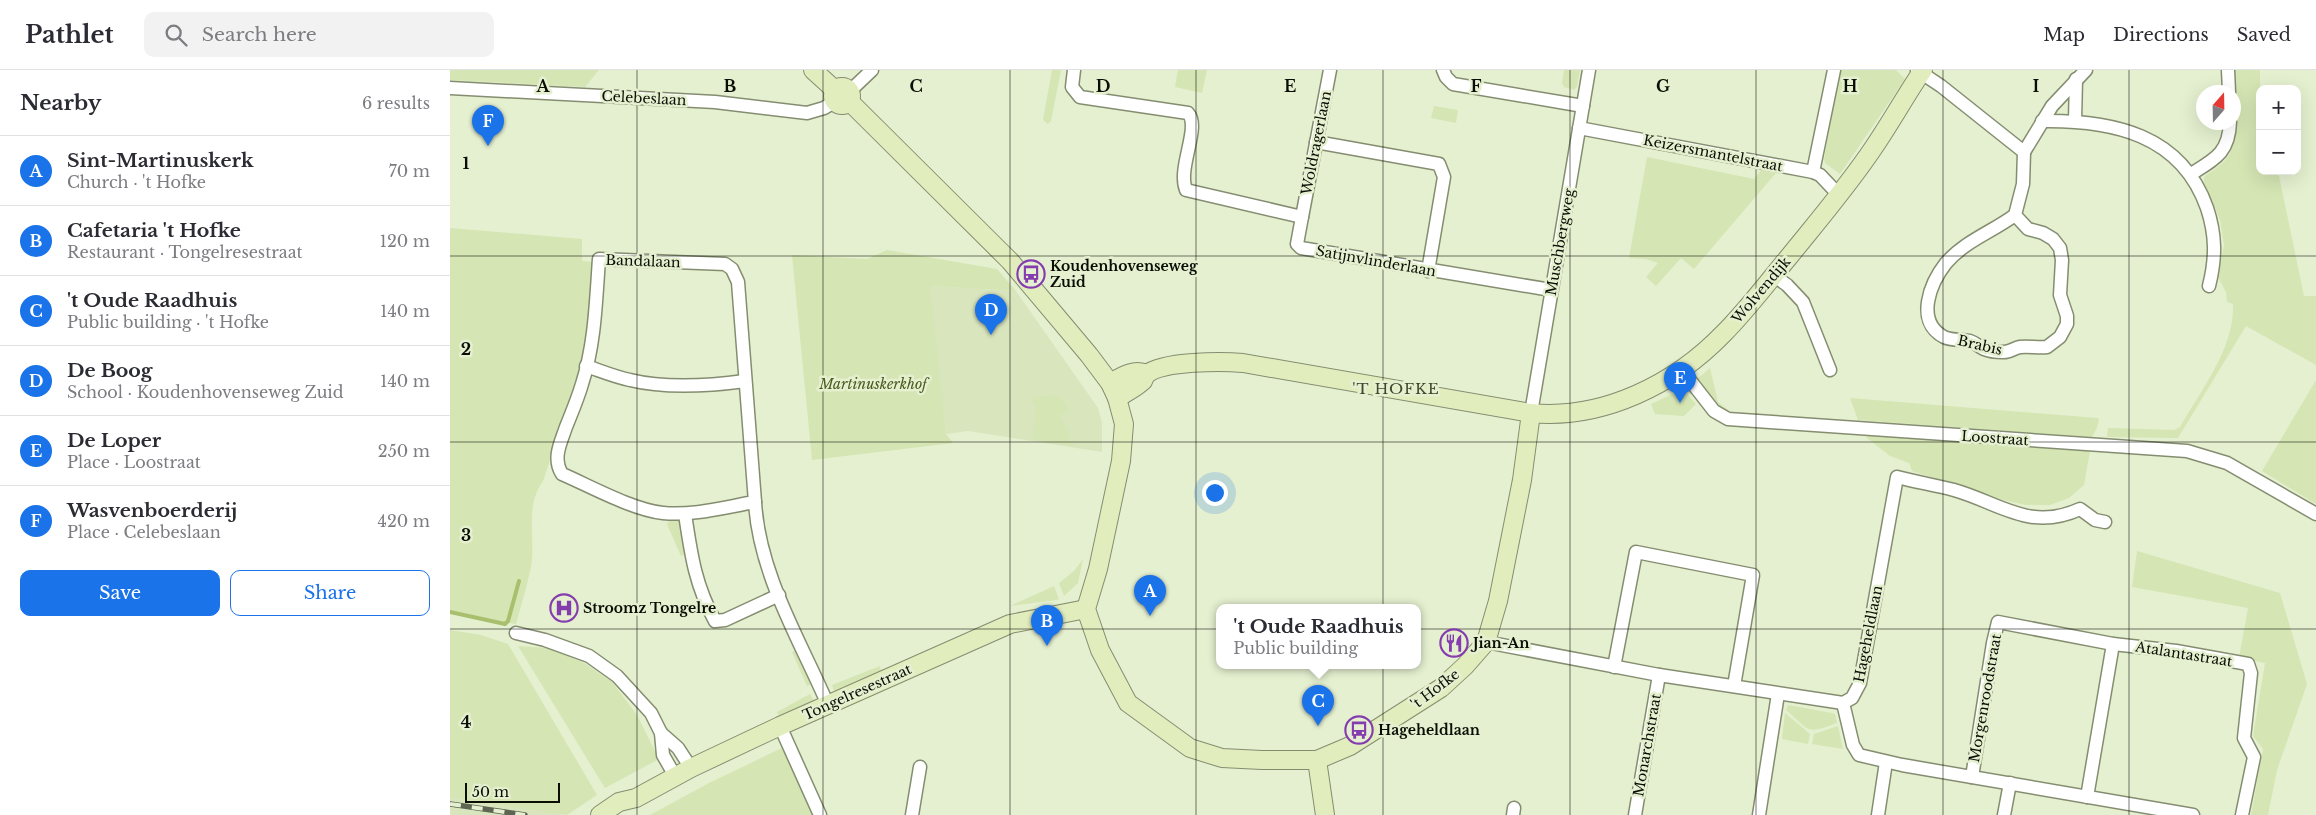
<!DOCTYPE html>
<meta charset="utf-8">
<style>
:root{--surface:#fff;--page:#f2f2f3;--text:#2b2b33;--muted:#7c7c81;--line:#e1e1e2;--accent:#1a73e8}
body{margin:0;font-family:"Libre Baskerville",serif;background:var(--page);color:var(--text)}
.controls{position:absolute;right:15px;top:15px;display:grid;overflow:hidden;border-radius:10px;box-shadow:0 5px 20px #0002}
.controls button{width:45px;height:45px;display:grid;place-items:center;padding:0;border:0;border-bottom:1px solid var(--line);background:var(--surface);color:var(--text);font:25px sans-serif}
.compass{position:absolute;left:1746px;top:15px;width:45px;height:45px;border-radius:50%;background:var(--surface);box-shadow:0 5px 20px #0002;rotate:20deg}
.scale{position:absolute;left:15px;bottom:12px;width:95px;box-sizing:border-box;padding-left:5px;border:2px solid #0a0d04;border-top:0;font-size:14px;line-height:18px;white-space:nowrap;color:#0a0d04;-webkit-text-stroke:4px #e5f0d0;paint-order:stroke}
.you{position:absolute;left:764px;top:422px;width:18px;height:18px;margin:-12px;border:4px solid #fff;border-radius:50%;background:#1a73e8;box-shadow:0 0 0 8px #1a73e833}
.badge{display:grid;place-items:center;width:32px;height:32px;border-radius:50%;background:var(--accent);color:#fff;font-size:16px;font-weight:700}
.pin{position:absolute;translate:-50% -41px;filter:drop-shadow(0 1px 2px #0008)}
.pin::after{content:'';position:absolute;top:26px;width:18px;height:15px;background:inherit;clip-path:polygon(0 0,100% 0,50% 100%)}
.popup{position:absolute;left:766px;top:534px;width:205px;height:65px;box-sizing:border-box;display:grid;place-content:center;border-radius:10px;background:var(--surface);filter:drop-shadow(0 1px 4px #0005);font-size:16px;white-space:nowrap;color:var(--muted)}
.popup b{font-size:19px;color:var(--text)}
.popup::after{content:'';position:absolute;left:50%;top:100%;margin-left:-10px;border:10px solid transparent;border-top-color:var(--surface)}
.list{margin:0;padding:0;list-style:none}
h2{display:flex;justify-content:space-between;align-items:center;height:65px;margin:0;padding:0 20px;font-size:21px}
h2 small{font-size:16px;font-weight:400;color:var(--muted)}
.list li{display:grid;grid-template-columns:32px 1fr auto;gap:15px;align-items:center;box-sizing:border-box;height:70px;padding:0 20px;border-top:1px solid var(--line)}
.list b{display:block;font-size:19px;white-space:nowrap}
.list p{margin:0;font-size:16px;white-space:nowrap;color:var(--muted)}
.list em{font-size:16px;font-style:normal;color:var(--muted)}
.actions{display:flex;gap:10px;padding:15px 20px}
.actions a{flex:1;padding:11px 0;border:1px solid var(--accent);border-radius:10px;text-align:center;font-size:18px;color:var(--accent)}
.actions .main{background:var(--accent);color:#fff}
.icon{flex:none;width:28px;height:28px;fill:none;stroke:currentColor;stroke-width:2;stroke-linecap:round;stroke-linejoin:round}
.map{position:relative;flex:none;width:1866px;height:745px;overflow:hidden}
header{display:flex;align-items:center;gap:30px;box-sizing:border-box;height:70px;padding:0 25px;background:var(--surface);border-bottom:1px solid var(--line)}
header strong{font-size:24px}
nav{display:flex;gap:28px;margin-inline-start:auto;font-size:18px}
.search{width:350px;height:45px;background:var(--page);display:flex;align-items:center;gap:12px;box-sizing:border-box;padding:0 18px;border-radius:10px;color:var(--muted);font-size:19px}
main{display:flex}
aside{flex:1;background:var(--surface)}
.map>svg:first-child{display:block}
.built{fill:#d8e5bd}
.green{fill:#d5e5b3}
.lines{fill:none;stroke-linecap:round;stroke-linejoin:round}
.stream{stroke:#a8c06d;stroke-width:4}
.street-casing{stroke:#848d70;stroke-width:15}
.secondary-casing{stroke:#848d70;stroke-width:20}
.street{stroke:#fff;stroke-width:12}
.secondary{stroke:#e2edbe;stroke-width:18}
.rail-casing{stroke:#5f6553;stroke-width:5.5}
.rail{stroke:#e5f0d0;stroke-width:4;stroke-dasharray:11;stroke-linecap:butt}
.grid{fill:none;stroke:#0a0d04;stroke-width:1;stroke-opacity:0.55}
.labels{text-anchor:middle;dominant-baseline:central;stroke-width:5;stroke-linejoin:round;paint-order:stroke}
.street-label{font-size:14px;fill:#0a0d04;stroke:#e5f0d0}
.poi-label{font-size:14px;font-weight:bold;fill:#0a0d04;stroke:#e5f0d0;text-anchor:start}
.park-label{font-size:14px;font-style:italic;fill:#4b5b20;stroke:#e5f0d0}
.neighbourhood-label{font-size:15px;letter-spacing:1px;fill:#40482d;stroke:#e5f0d0}
.grid-label{font-size:16px;text-anchor:middle;font-weight:bold;fill:#0a0d04;stroke:#e5f0d0;stroke-width:5;stroke-linejoin:round;paint-order:stroke}
</style>
<header>
<strong>Pathlet</strong>
<div class="search"><svg class="icon" aria-label="search" viewBox="0 0 24 24"><circle cx="10" cy="10" r="6"/><path d="M15 15l6 6"/></svg>Search here</div>
<nav><a>Map</a><a>Directions</a><a>Saved</a></nav>
</header>
<main>
<aside>
<h2>Nearby<small>6 results</small></h2>
<ul class="list">
<li><span class="badge">A</span><div><b>Sint-Martinuskerk</b><p>Church · 't Hofke</p></div><em>70 m</em></li>
<li><span class="badge">B</span><div><b>Cafetaria 't Hofke</b><p>Restaurant · Tongelresestraat</p></div><em>120 m</em></li>
<li><span class="badge">C</span><div><b>'t Oude Raadhuis</b><p>Public building · 't Hofke</p></div><em>140 m</em></li>
<li><span class="badge">D</span><div><b>De Boog</b><p>School · Koudenhovenseweg Zuid</p></div><em>140 m</em></li>
<li><span class="badge">E</span><div><b>De Loper</b><p>Place · Loostraat</p></div><em>250 m</em></li>
<li><span class="badge">F</span><div><b>Wasvenboerderij</b><p>Place · Celebeslaan</p></div><em>420 m</em></li>
</ul>
<div class="actions"><a class="main">Save</a><a>Share</a></div>
</aside>
<div class="map">
<svg width="1866" height="745" viewBox="0 0 1866 745">
<rect width="100%" height="100%" fill="#e5f0d0"/>
<!-- built -->
<g class="built">
<path d="M479,216L566,221L648,338L652,353V382L518,361L496,364Z"/>
<path d="M0,715L126,736L110,745H0Z"/>
</g>
<!-- green -->
<g class="green">
<path d="M0,0H149L135,17L0,10Z"/>
<path d="M602,0H611L601,51L598,54L593,50Z"/>
<path d="M728,0H757L752,23L725,17Z"/>
<path d="M1114,0H1130L1127,17L1124,20L1114,17L1112,13Z"/>
<path d="M1390,0H1446L1455,9L1390,104L1375,93L1374,89Z"/>
<path d="M1784,0H1810V101H1823L1829,106L1854,226H1866V295L1796,256L1728,368L1657,367L1658,358L1724,360L1730,357C1751,320 1785,277 1783,234L1777,232L1776,222L1768,207L1774,175L1770,150L1754,112V107C1763,100 1775,93 1780,83C1791,59 1785,25 1784,0Z"/>
<path d="M984,36L1008,40L1006,53L981,48Z"/>
<path d="M1197,87L1304,109L1316,94L1331,97L1244,199L1231,188L1206,216L1196,207L1208,193L1196,189L1179,188Z"/>
<path d="M0,158L132,169V191L145,192L136,273L117,339L93,411C74,437 86,468 81,497C77,516 71,535 66,554L0,544Z"/>
<path d="M437,180L547,199L566,221L480,216L496,364L503,373L362,390L342,185L417,189Z"/>
<path d="M1260,298L1268,332L1278,340L1277,342L1267,336L1246,310Z"/>
<path d="M1866,310V434L1812,401Z"/>
<path d="M1233,319L1246,334L1234,346L1205,344L1201,334Z"/>
<path d="M603,325C613,326 616,333 618,342L613,345L608,344L618,360L619,370L625,376L583,369L586,336L582,331L585,327Z"/>
<path d="M1400,328L1647,348L1649,349L1647,358L1642,367L1408,350Z"/>
<path d="M1415,362L1505,372L1640,381L1634,415L1619,428L1600,435H1576L1549,429L1462,401L1459,393L1440,386L1417,368Z"/>
<path d="M221,448L231,451L236,484L231,486L217,454Z"/>
<path d="M1687,481L1830,523L1857,614L1827,700L1818,745H1801L1813,679L1803,666L1815,593L1789,588L1798,538L1682,517Z"/>
<path d="M633,489L628,513L614,526L609,513L624,501Z"/>
<path d="M604,516L609,529L606,530L560,536Z"/>
<path d="M0,560L31,565L58,574L147,725L117,745L0,727Z"/>
<path d="M68,576L98,578L134,593L162,612L187,645L209,689L155,718Z"/>
<path d="M347,580L362,614L357,616L342,582Z"/>
<path d="M430,596L431,603L385,624L382,615Z"/>
<path d="M360,624L366,634L331,650L327,642Z"/>
<path d="M1338,635L1382,643L1385,644L1387,653C1355,665 1361,661 1336,640Z"/>
<path d="M1335,643L1360,664L1358,674L1332,669Z"/>
<path d="M1388,656L1393,679L1362,674L1364,664Z"/>
<path d="M334,677L364,745H200L259,713Z"/>
</g>
<g class="lines">
<!-- stream -->
<path class="stream" d="M0,542L55,554L58,551L69,511"/>
<!-- street casing -->
<g class="street-casing">
<g id="street">
<path d="M624,0L622,17L630,27L738,43C751,57 727,98 736,120L852,147L847,174L851,178L1101,220"/>
<path d="M993,0L996,7L1003,14L1133,36"/>
<path d="M1467,0L1491,16L1574,82L1573,114L1565,145C1542,162 1515,171 1496,193C1481,212 1464,251 1494,267C1502,271 1512,269 1520,271C1526,273 1529,277 1534,279C1539,281 1547,282 1552,282C1559,283 1564,278 1570,277C1579,276 1588,278 1597,277L1610,267L1617,254V246L1610,225L1612,190L1610,178L1603,169L1593,163L1578,159L1565,145"/>
<path d="M1778,0L1779,22"/>
<path d="M0,18L265,32L357,43L374,38L384,32"/>
<path d="M400,21L422,0"/>
<path d="M1625,50L1626,9"/>
<path d="M1592,51C1662,50 1731,64 1757,138C1766,165 1766,188 1759,216"/>
<path d="M1129,58L1363,102L1370,105L1389,125"/>
<path d="M866,72L989,94L994,107L978,201"/>
<path d="M1574,82L1602,36L1636,0"/>
<path d="M1363,102L1384,0"/>
<path d="M1741,104C1765,89 1779,83 1780,52"/>
<path d="M852,147L880,0"/>
<path d="M149,189L275,194L282,199L288,212L305,432C275,437 243,446 213,443C183,440 140,416 112,404C102,388 111,372 116,357C122,342 128,328 132,314C145,274 146,230 149,189Z"/>
<path d="M1323,205L1337,215L1353,232L1380,300"/>
<path d="M136,296C151,301 165,307 180,310C217,319 258,316 295,311"/>
<path d="M1232,300L1264,341L1278,349L1737,381L1777,393L1866,444"/>
<path d="M1081,343L1139,0"/>
<path d="M305,432C309,504 350,570 378,635"/>
<path d="M235,444C241,484 245,515 265,551L275,550L329,525"/>
<path d="M66,563L95,570L139,586L167,606L201,643L211,663L213,685L225,706"/>
<path d="M1036,572L1209,605L1393,633L1402,628L1410,613L1447,407C1466,412 1485,415 1504,420C1550,433 1580,462 1630,439L1645,450L1655,452"/>
<path d="M1663,574L1726,581L1798,594L1801,603L1794,668L1804,687L1792,745"/>
<path d="M1164,597L1186,482L1303,505L1284,616"/>
<path d="M1393,633L1403,675L1409,685L1452,695L1743,745"/>
<path d="M330,656L370,745"/>
<path d="M211,663L228,678L241,698"/>
<path d="M1522,707L1543,573L1548,552L1663,574L1637,727"/>
<path d="M462,745L470,697"/>
<path d="M1063,745L1064,738"/>
<path d="M1185,745L1209,605"/>
<path d="M1309,745L1328,624"/>
<path d="M1428,745L1436,692"/>
<path d="M1554,745L1560,713"/>
</g>
</g>
<!-- secondary casing -->
<g class="secondary-casing">
<g id="secondary">
<path d="M363,0L385,20"/>
<circle cx="392" cy="26" r="9"/>
<path d="M400,32L560,191L639,285L660,313L667,328L674,354L671,391L648,499L636,539L650,580L678,633L740,678L772,688L812,690H867L900,676L991,618L1015,596L1036,572L1048,531L1072,410L1081,343"/>
<path d="M660,313C671,307 684,298 696,304"/>
<path d="M667,328C675,323 686,318 693,311C694,309 695,305 697,304C713,291 772,291 793,293L1081,343C1153,350 1225,314 1274,263C1297,240 1317,213 1338,188C1367,152 1398,116 1424,77C1441,52 1456,25 1473,0"/>
<path d="M867,690L875,745"/>
<path d="M150,745L169,732L186,728L241,698L330,656L560,554L636,539"/>
</g>
</g>
<!-- street -->
<use href="#street" class="street"/>
<!-- secondary -->
<use href="#secondary" class="secondary"/>
<!-- rail casing -->
<g class="rail-casing">
<path id="rail" d="M0,734L75,745"/>
</g>
<!-- rail -->
<use href="#rail" class="rail"/>
</g>
<!-- grid -->
<path class="grid" d="M187,0V745M373,0V745M560,0V745M746,0V745M933,0V745M1120,0V745M1306,0V745M1493,0V745M1679,0V745M0,186H1866M0,372H1866M0,559H1866"/>
<!-- icons -->
<defs>
<g id="bus-ring" transform="scale(1.4375)"><circle r="9.5" fill="#e5f0d0" stroke="#853cae" stroke-width="1.5"/><path d="M-5-6H5V4H4V6H2V4H-2V6H-4V4H-5ZM-3.5-4V0h7V-4ZM-3.5 1.2v1.5H-2V1.2ZM2 1.2v1.5H3.5V1.2Z" fill="#853cae"/></g>
<g id="hospital-ring" transform="scale(1.4375)"><circle r="9.5" fill="#e5f0d0" stroke="#853cae" stroke-width="1.5"/><path d="M-5-5h3v3.5h4V-5h3V5h-3V1.5h-4V5h-3Z" fill="#853cae"/></g>
<g id="restaurant-ring" transform="scale(1.4375)"><circle r="9.5" fill="#e5f0d0" stroke="#853cae" stroke-width="1.5"/><path d="M-5-6h1v4h1v-4h1v4h1v-4h1v5L-1.5 .5V6h-2V.5L-5-1ZM5-6V6H3V1.5H1.5Q1.5-4 5-6Z" fill="#853cae"/></g>
</defs>
<g fill-rule="evenodd">
<use href="#bus-ring" x="581" y="204"/>
<use href="#hospital-ring" x="114" y="538"/>
<use href="#restaurant-ring" x="1004" y="573"/>
<use href="#bus-ring" x="909" y="660"/>
</g>
<g class="labels">
<!-- street labels -->
<g class="street-label">
<text transform="translate(194 28) rotate(3)">Celebeslaan</text>
<text transform="translate(866 73) rotate(-79)">Woldragerlaan</text>
<text transform="translate(1263 83) rotate(11)">Keizersmantelstraat</text>
<text transform="translate(1110 172) rotate(-80)">Muschbergweg</text>
<text transform="translate(193 191) rotate(2)">Bandalaan</text>
<text transform="translate(926 191) rotate(10)">Satijnvlinderlaan</text>
<text transform="translate(1311 220) rotate(-50)">Wolvendijk</text>
<text transform="translate(1530 275) rotate(13)">Brabis</text>
<text transform="translate(1545 368) rotate(4)">Loostraat</text>
<text transform="translate(1418 564) rotate(-79)">Hageheldlaan</text>
<text transform="translate(1734 584) rotate(9)">Atalantastraat</text>
<text transform="translate(985 619) rotate(-37)">'t Hofke</text>
<text transform="translate(407 622) rotate(-24)">Tongelresestraat</text>
<text transform="translate(1535 628) rotate(-80)">Morgenroodstraat</text>
<text transform="translate(1197 675) rotate(-80)">Monarchstraat</text>
</g>
<!-- poi labels -->
<g class="poi-label">
<text x="600" y="196">Koudenhovenseweg<tspan x="600" dy="16">Zuid</tspan></text>
<text x="133" y="538">Stroomz Tongelre</text>
<text x="1023" y="573">Jian-An</text>
<text x="928" y="660">Hageheldlaan</text>
</g>
<!-- park labels -->
<g class="park-label">
<text x="423" y="314">Martinuskerkhof</text>
</g>
<!-- neighbourhood labels -->
<g class="neighbourhood-label">
<text x="946" y="318">'T HOFKE</text>
</g>
</g>
<g class="grid-label">
<text x="93" y="22">A</text>
<text x="280" y="22">B</text>
<text x="466" y="22">C</text>
<text x="653" y="22">D</text>
<text x="840" y="22">E</text>
<text x="1026" y="22">F</text>
<text x="1213" y="22">G</text>
<text x="1400" y="22">H</text>
<text x="1586" y="22">I</text>
<text x="16" y="99">1</text>
<text x="16" y="285">2</text>
<text x="16" y="471">3</text>
<text x="16" y="658">4</text>
</g>
</svg>
<div class="controls">
<button>+</button>
<button>−</button>
</div>
<svg class="compass" viewBox="-18 -18 36 36"><path d="M0-13l5 13h-10z" fill="#e53935"/><path d="M0 13l5-13h-10z" fill="#7c7c81"/></svg>
<div class="scale">50 m</div>
<div class="you"></div>
<div class="pin badge" style="left:700px;top:546px">A</div>
<div class="pin badge" style="left:597px;top:576px">B</div>
<div class="pin badge" style="left:868px;top:656px">C</div>
<div class="popup"><b>'t Oude Raadhuis</b>Public building</div>
<div class="pin badge" style="left:541px;top:265px">D</div>
<div class="pin badge" style="left:1230px;top:333px">E</div>
<div class="pin badge" style="left:38px;top:76px">F</div>
</div>
</main>
